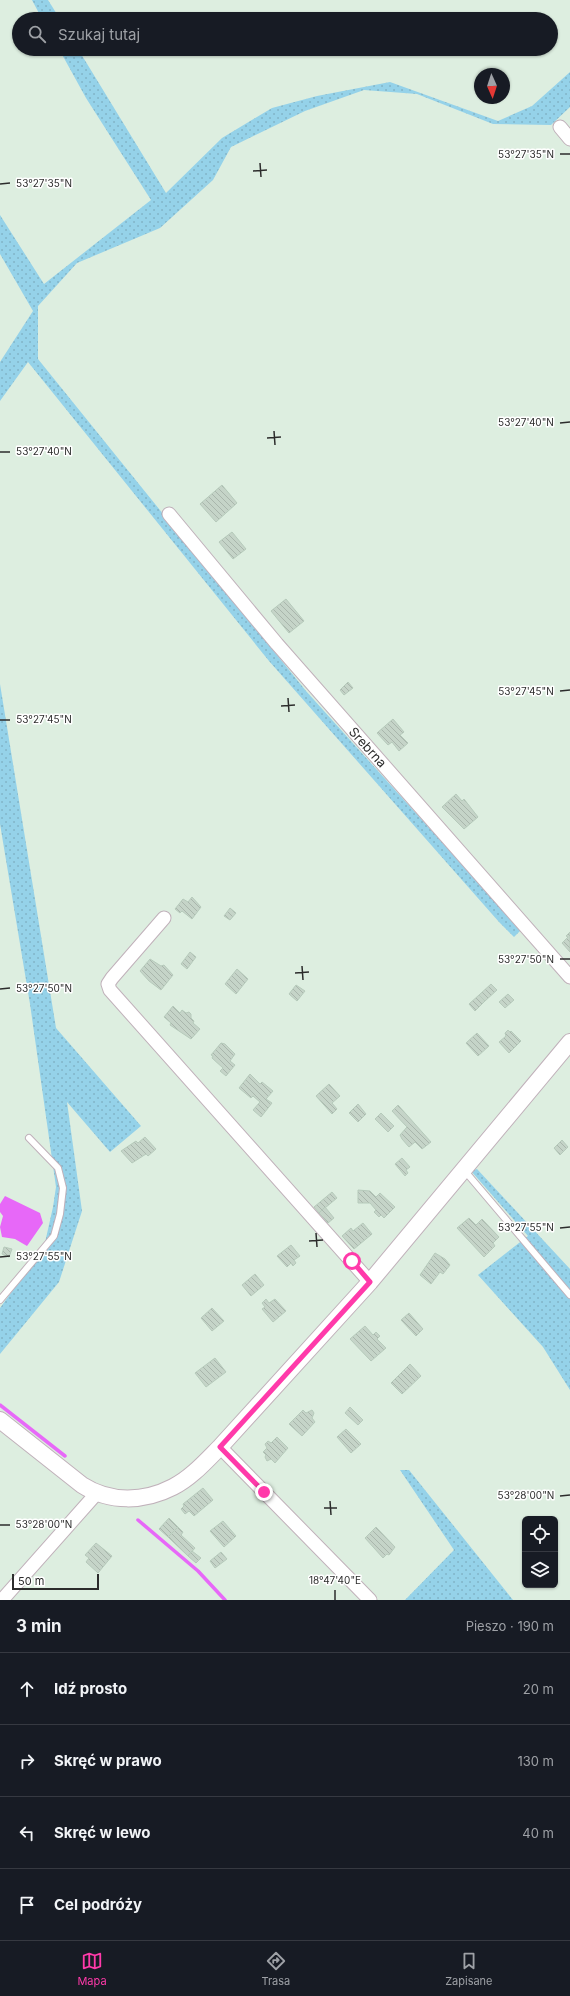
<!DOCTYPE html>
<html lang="pl">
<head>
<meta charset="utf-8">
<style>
  :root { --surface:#171b24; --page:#20242c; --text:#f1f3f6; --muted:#9ea1a6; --line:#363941; --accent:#ff3aaa }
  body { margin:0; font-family:Inter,sans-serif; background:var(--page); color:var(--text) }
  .controls { position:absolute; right:12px; bottom:12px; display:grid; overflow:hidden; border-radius:6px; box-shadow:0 1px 3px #0004 }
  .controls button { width:36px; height:36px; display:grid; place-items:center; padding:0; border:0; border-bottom:1px solid var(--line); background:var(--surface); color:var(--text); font:20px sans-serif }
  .compass { position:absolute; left:474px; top:68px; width:36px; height:36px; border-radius:50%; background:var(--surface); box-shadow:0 1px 3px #0004; rotate:177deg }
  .scale { position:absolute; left:12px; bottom:10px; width:87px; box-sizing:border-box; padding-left:4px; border:2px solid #2c2c2c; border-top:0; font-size:11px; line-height:14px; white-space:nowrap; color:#2c2c2c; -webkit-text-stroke:3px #fff; paint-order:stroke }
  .stop { position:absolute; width:12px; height:12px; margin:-9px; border:3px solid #ff3aaa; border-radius:50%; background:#fff }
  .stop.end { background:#ff3aaa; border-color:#fff; box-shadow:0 1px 4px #0008 }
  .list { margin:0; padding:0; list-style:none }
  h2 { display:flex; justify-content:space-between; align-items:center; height:52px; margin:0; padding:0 16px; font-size:17px }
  h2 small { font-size:13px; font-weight:400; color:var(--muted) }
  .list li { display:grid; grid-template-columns:26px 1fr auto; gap:12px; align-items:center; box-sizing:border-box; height:72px; padding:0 16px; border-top:1px solid var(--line) }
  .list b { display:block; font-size:15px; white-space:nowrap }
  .list em { font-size:13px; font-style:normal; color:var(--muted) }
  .icon { flex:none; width:22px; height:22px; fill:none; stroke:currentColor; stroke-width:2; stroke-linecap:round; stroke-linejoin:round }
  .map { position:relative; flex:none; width:570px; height:1600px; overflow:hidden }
  .search { position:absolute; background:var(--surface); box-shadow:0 1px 3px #0004; left:12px; right:12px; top:12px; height:44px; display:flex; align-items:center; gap:10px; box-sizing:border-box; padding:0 14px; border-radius:22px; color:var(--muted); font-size:15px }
  .sheet { height:340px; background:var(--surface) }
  nav { display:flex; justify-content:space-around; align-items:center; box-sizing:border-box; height:56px; border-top:1px solid var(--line); background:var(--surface); font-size:11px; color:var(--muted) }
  nav a { display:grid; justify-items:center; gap:2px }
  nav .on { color:var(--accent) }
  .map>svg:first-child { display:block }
</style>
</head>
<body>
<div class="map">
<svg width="570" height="1600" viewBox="0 0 570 1600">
  <defs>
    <pattern id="green-dots" width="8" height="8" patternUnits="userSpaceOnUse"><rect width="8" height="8" fill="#95d2e9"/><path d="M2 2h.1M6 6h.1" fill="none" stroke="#81b4c8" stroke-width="1.8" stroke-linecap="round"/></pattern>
    <pattern id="building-back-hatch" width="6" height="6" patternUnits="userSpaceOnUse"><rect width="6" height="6" fill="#c5d4c8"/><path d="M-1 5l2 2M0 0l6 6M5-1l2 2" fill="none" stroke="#a9b6ac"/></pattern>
  </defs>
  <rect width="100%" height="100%" fill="#ddeee0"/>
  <g fill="url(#green-dots)">
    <path d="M32 0H48L60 19H42Z"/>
    <path d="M59 49H78L166 193 222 138 272 108 317 96 390 82 498 121 532 106 570 72V107L551 125 493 124 417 94 364 90 305 111 231 147 213 180 160 228 77 263 38 306V359L306 691 521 930 514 937 499 922 269 661 28 362 0 401V362L33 311 0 254V215L44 284 151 200 86 98Z"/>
    <path d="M0 684 56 1028 141 1126 110 1152 67 1102 82 1211 59 1282 0 1354V1308L44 1247 53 1207 56 1187 30 1004 0 824Z"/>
    <path d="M477 1169 570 1269V1390L543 1347 478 1275 528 1236 471 1171Z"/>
    <path d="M400 1470H409L513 1600H405L454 1550Z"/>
  </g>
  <path fill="#e768f8" d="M5 1196 40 1213 43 1223 27 1246 15 1239 2 1237 0 1227 3 1216 0 1212V1204Z"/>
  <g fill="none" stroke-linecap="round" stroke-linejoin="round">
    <g stroke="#e768f8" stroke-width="3.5">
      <path d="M0 1405 65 1456"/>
      <path d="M138 1520 198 1571 225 1600"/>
    </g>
  </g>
  <g fill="url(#building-back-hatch)" stroke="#b6cabb">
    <path d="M222 485 237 503 216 522 200 504Z"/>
    <path d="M232 532 246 549 233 559 219 542Z"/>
    <path d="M286 599 304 621 289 633 271 611Z"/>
    <path d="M348 682 353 688 344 695 340 690Z"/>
    <path d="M393 719 404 732 400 735 408 743 399 751 392 742 388 745 377 733Z"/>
    <path d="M456 794 462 801 464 799 478 817 464 829 442 807Z"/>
    <path d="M192 897 201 907 192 919 182 911 180 913 175 909 183 899 188 902Z"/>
    <path d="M230 908 236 913 230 920 224 916Z"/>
    <path d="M570 932V952L562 943 568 937 566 936Z"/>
    <path d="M190 952 196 957 187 969 181 964Z"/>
    <path d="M150 959 161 966 164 965 173 975 161 990 149 981 140 971Z"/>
    <path d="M237 969 248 979 236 994 225 984Z"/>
    <path d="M491 984 497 990 485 1001 479 995Z"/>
    <path d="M296 985 305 991 297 1001 289 994Z"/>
    <path d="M508 994 514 1000 505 1008 499 1002Z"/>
    <path d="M479 995 485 1001 475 1011 469 1004Z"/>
    <path d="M173 1006 180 1013 182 1010 186 1013 189 1012 191 1014V1018L194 1021 193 1023 200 1029 191 1039 170 1025 171 1023 164 1017Z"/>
    <path d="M508 1030 510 1032 511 1031 521 1041 509 1053 499 1042 506 1036 505 1033Z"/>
    <path d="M477 1033 489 1046 478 1056 466 1043Z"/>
    <path d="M221 1043 225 1044 235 1054 230 1061 235 1065 226 1076 220 1071 223 1068 212 1058 213 1056 211 1055Z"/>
    <path d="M250 1074 260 1084 262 1082 273 1091 266 1099 272 1103 261 1117 253 1110 260 1102 253 1096 251 1098 239 1088Z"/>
    <path d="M329 1084 340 1096 332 1103 337 1109 332 1114 316 1096Z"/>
    <path d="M358 1104 366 1114 358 1122 349 1113Z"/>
    <path d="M398 1105 431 1142 422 1149 415 1142 409 1147 402 1139 400 1135 407 1127 392 1111Z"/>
    <path d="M381 1113 394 1126 388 1132 375 1119Z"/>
    <path d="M145 1137 156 1149 148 1156 146 1154 132 1163 121 1151 136 1141 138 1143Z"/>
    <path d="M562 1140 568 1147 560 1155 554 1148Z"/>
    <path d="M402 1158 410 1167 406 1170 408 1173 405 1176 395 1164Z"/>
    <path d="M358 1190 370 1191 376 1197 380 1193 395 1207 384 1218 381 1215 379 1217 374 1212 376 1210 370 1203H358Z"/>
    <path d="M332 1192 337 1198 319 1213 314 1207Z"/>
    <path d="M325 1207 334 1218 328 1223 319 1213Z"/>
    <path d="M469 1218 476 1225 482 1219 499 1237 493 1243 495 1246 484 1257 457 1228Z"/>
    <path d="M363 1223 372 1234 354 1249 342 1236 351 1228 353 1231Z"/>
    <path d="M291 1245 300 1256 294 1260 296 1263 293 1266 291 1263 287 1267 277 1256Z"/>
    <path d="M4 1247 12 1249 9 1257 2 1254Z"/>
    <path d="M435 1253 445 1259 450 1265 443 1274 440 1272 431 1284 420 1275Z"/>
    <path d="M255 1274 264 1285 251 1296 242 1285Z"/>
    <path d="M266 1299 269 1303 275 1299 286 1311 273 1322 262 1309 265 1307 262 1303Z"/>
    <path d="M212 1308 224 1321 212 1331 201 1318Z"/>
    <path d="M409 1313 423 1329 416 1336 401 1320Z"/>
    <path d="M365 1326 373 1335 376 1332 380 1336 377 1339 386 1348 371 1361 350 1339Z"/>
    <path d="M215 1358 226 1372 206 1387 195 1373Z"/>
    <path d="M410 1364 421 1376 402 1394 391 1383Z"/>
    <path d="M350 1407 363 1420 358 1425 345 1413Z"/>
    <path d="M303 1410 306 1413 312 1410 314 1413 312 1418 315 1422 302 1436 289 1424Z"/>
    <path d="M346 1429 361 1444 351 1453 337 1437Z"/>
    <path d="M277 1437 288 1448 275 1463 271 1459 267 1461 265 1457 266 1455 263 1452 267 1448 265 1444 268 1441 271 1443Z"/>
    <path d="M203 1488 213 1500 194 1516 189 1511 185 1514 181 1509 184 1506 183 1504Z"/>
    <path d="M169 1518 178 1527 168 1537 159 1529Z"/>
    <path d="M223 1521 236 1536 224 1547 210 1531Z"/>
    <path d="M178 1527 183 1532 181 1535 195 1548 188 1556 168 1537Z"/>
    <path d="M376 1527 395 1547 389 1555 387 1554 383 1558 365 1538Z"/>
    <path d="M96 1543 112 1556 98 1573 86 1562 89 1558 85 1555Z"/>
    <path d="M192 1551 201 1558 196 1563 188 1556Z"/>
    <path d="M221 1552 227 1559 215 1568 210 1561Z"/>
  </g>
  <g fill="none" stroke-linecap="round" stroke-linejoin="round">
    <defs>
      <g id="service">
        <path d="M464 1170 570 1295"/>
        <path d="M0 1300 54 1236 60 1214 63 1188 58 1168 29 1138"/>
      </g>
      <g id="minor">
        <path d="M560 127 570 139"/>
        <path d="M169 514 277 644 570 977"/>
        <path d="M164 918 112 978 108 984 110 990 370 1282"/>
        <path d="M220 1447 370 1600"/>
        <path d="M2 1600 96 1494"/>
      </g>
      <path id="tertiary" d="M0 1420 82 1485C110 1503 144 1502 173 1487 191 1478 206 1461 220 1447L370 1282 570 1042"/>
    </defs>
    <use href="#service" stroke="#c0b1ba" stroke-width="8"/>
    <use href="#minor" stroke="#c0b1ba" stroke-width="15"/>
    <use href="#tertiary" stroke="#c0b1ba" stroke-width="18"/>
    <use href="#service" stroke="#fff" stroke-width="6"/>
    <use href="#minor" stroke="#fff" stroke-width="13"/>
    <use href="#tertiary" stroke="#fff" stroke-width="16"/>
  </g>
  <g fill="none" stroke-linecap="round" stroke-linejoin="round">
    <path stroke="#ff3aaa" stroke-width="5" d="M264 1492 220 1447 370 1282 352 1261"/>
  </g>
  <path fill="none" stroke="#2c2c2c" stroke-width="1.5" d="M560 154H570M260 163 261 177M253 171 267 170M0 184 10 183M560 423 570 422M274 431 275 445M267 438 281 437M0 452H10M560 691 570 690M288 698 289 712M281 706 295 705M0 720H10M560 959H570M302 966 303 980M295 973 309 972M0 989 10 988M560 1228 570 1227M316 1233 317 1247M309 1241 323 1240M0 1257 10 1256M560 1496 570 1495M330 1501 331 1515M324 1508H337M0 1525H10M335 1590V1600"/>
  <g text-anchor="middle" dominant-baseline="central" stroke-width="3" stroke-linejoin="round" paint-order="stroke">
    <g font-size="13" fill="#2c2c2c" stroke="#fff">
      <text transform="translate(368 747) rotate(48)">Srebrna</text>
    </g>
  </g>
  <g font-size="10" text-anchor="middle" fill="#2c2c2c" stroke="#fff" stroke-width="3" stroke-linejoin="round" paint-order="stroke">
    <text x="526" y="158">53°27'35"N</text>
    <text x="44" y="187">53°27'35"N</text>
    <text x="526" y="426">53°27'40"N</text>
    <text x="44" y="455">53°27'40"N</text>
    <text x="526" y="695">53°27'45"N</text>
    <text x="44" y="723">53°27'45"N</text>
    <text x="526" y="963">53°27'50"N</text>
    <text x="44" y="992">53°27'50"N</text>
    <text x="526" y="1231">53°27'55"N</text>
    <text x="44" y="1260">53°27'55"N</text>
    <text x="526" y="1499">53°28'00"N</text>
    <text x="44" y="1528">53°28'00"N</text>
    <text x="335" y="1584">18°47'40"E</text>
  </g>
</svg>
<div class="controls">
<button><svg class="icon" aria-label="locate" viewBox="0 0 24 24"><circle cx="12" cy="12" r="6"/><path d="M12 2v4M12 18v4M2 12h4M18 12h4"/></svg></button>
<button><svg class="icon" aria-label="layers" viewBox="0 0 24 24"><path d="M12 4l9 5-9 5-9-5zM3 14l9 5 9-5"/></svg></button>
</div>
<svg class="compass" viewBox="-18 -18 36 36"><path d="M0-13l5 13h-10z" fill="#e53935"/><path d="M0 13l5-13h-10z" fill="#9ea1a6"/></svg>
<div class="scale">50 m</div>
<div class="stop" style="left:352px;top:1261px"></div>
<div class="stop end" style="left:264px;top:1492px"></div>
<div class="search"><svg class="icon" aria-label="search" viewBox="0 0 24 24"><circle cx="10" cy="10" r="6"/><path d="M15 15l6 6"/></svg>Szukaj tutaj</div>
</div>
<section class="sheet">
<h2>3 min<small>Pieszo · 190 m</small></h2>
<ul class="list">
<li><svg class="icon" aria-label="ahead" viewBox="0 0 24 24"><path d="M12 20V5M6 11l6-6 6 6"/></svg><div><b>Idź prosto</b></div><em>20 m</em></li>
<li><svg class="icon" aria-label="right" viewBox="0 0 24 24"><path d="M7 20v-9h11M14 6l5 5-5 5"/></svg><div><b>Skręć w prawo</b></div><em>130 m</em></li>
<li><svg class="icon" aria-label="left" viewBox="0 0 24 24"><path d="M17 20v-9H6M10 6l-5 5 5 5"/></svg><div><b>Skręć w lewo</b></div><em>40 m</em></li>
<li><svg class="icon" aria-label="arrive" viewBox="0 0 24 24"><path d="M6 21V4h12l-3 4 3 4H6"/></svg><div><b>Cel podróży</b></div></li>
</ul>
</section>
<nav>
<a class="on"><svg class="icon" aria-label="map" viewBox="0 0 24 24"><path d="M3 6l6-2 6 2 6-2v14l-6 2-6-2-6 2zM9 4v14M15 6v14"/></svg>Mapa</a>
<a><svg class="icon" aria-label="directions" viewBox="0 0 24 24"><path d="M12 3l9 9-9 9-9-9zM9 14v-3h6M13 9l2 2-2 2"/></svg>Trasa</a>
<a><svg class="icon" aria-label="saved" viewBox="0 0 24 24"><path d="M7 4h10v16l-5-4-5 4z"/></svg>Zapisane</a>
</nav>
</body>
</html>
